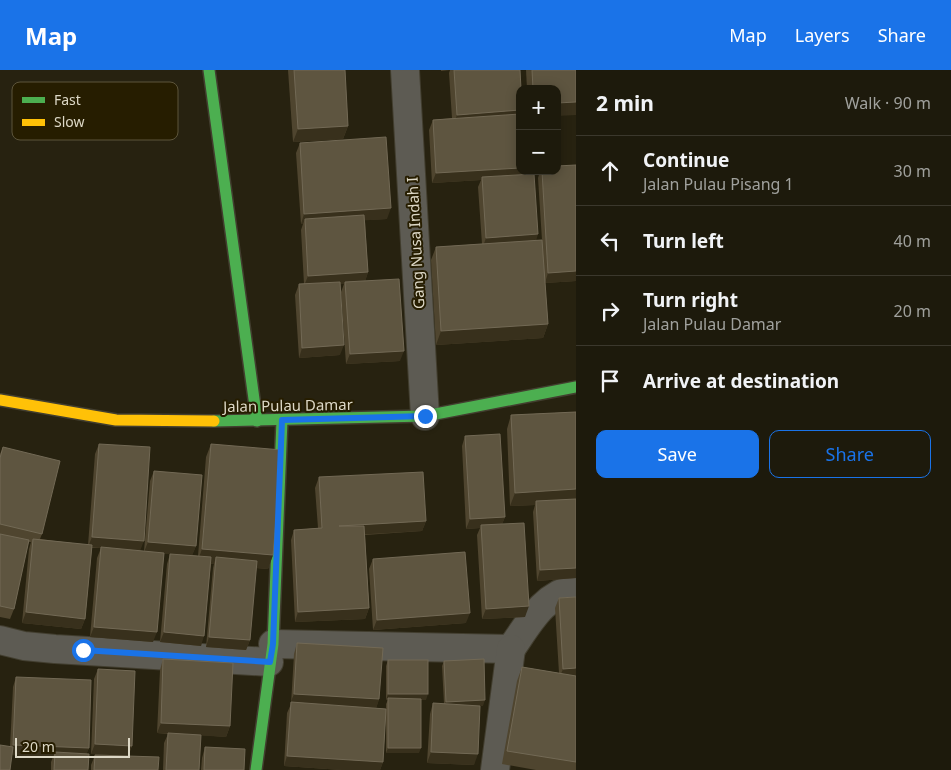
<!DOCTYPE html>
<html lang="en">
<head>
<meta charset="utf-8">
<style>
  :root { --surface:#1d1a0c; --page:#2a271a; --text:#f1f3f6; --muted:#a0a19d; --line:#3b382d; --accent:#1a73e8 }
  body { margin:0; font-family:"Noto Sans",sans-serif; background:var(--page); color:var(--text) }
  .controls { position:absolute; right:15px; top:15px; display:grid; overflow:hidden; border-radius:10px; box-shadow:0 2px 12px #0003 }
  .controls button { width:45px; height:45px; display:grid; place-items:center; padding:0; border:0; border-bottom:1px solid var(--line); background:var(--surface); color:var(--text); font:25px sans-serif }
  .scale { position:absolute; left:15px; bottom:12px; width:115px; box-sizing:border-box; padding-left:5px; border:2px solid #ddd8c6; border-top:0; font-size:14px; line-height:18px; white-space:nowrap; color:#ddd8c6; -webkit-text-stroke:4px #261d00; paint-order:stroke }
  .stop { position:absolute; width:15px; height:15px; margin:-11px; border:4px solid #1a73e8; border-radius:50%; background:#fff }
  .stop.end { background:#1a73e8; border-color:#fff; box-shadow:0 1px 5px #0008 }
  .list { margin:0; padding:0; list-style:none }
  h2 { display:flex; justify-content:space-between; align-items:center; height:65px; margin:0; padding:0 20px; font-size:21px }
  h2 small { font-size:16px; font-weight:400; color:var(--muted) }
  .list li { display:grid; grid-template-columns:32px 1fr auto; gap:15px; align-items:center; box-sizing:border-box; height:70px; padding:0 20px; border-top:1px solid var(--line) }
  .list b { display:block; font-size:19px; white-space:nowrap }
  .list p { margin:0; font-size:16px; white-space:nowrap; color:var(--muted) }
  .list em { font-size:16px; font-style:normal; color:var(--muted) }
  .actions { display:flex; gap:10px; padding:15px 20px }
  .actions a { flex:1; padding:11px 0; border:1px solid var(--accent); border-radius:10px; text-align:center; font-size:18px; color:var(--accent) }
  .actions .main { background:var(--accent); color:#fff }
  .icon { flex:none; width:28px; height:28px; fill:none; stroke:currentColor; stroke-width:2; stroke-linecap:round; stroke-linejoin:round }
  .map { position:relative; flex:none; width:576px; height:700px; overflow:hidden }
  header { display:flex; align-items:center; gap:30px; box-sizing:border-box; height:70px; padding:0 25px; background:var(--accent); color:#fff }
  header strong { font-size:24px }
  nav { display:flex; gap:28px; margin-inline-start:auto; font-size:18px }
  main { display:flex }
  aside { flex:1; background:var(--surface) }
  .map>svg:first-child { display:block }
</style>
</head>
<body>
<header>
<strong>Map</strong>
<nav><a>Map</a><a>Layers</a><a>Share</a></nav>
</header>
<main>
<div class="map">
<svg width="576" height="700" viewBox="0 0 576 700">
  <rect width="100%" height="100%" fill="#272210"/>
  <g fill="none" stroke-linecap="round" stroke-linejoin="round">
    <defs>
      <g id="street">
        <path d="M405 0 425 346"/>
        <path d="M0 570 24 576 55 579 269 592"/>
        <path d="M273 574 511 579C529 553 543 525 576 518"/>
        <path d="M495 700 511 579"/>
      </g>
      <g id="fast">
        <path d="M209 0 257 351"/>
        <path d="M214 351 425 346 576 317"/>
        <path d="M256 700 273 574 282 350"/>
      </g>
      <path id="slow" d="M0 330 116 350 214 351"/>
    </defs>
    <use href="#street" stroke="#423e2f" stroke-width="30"/>
    <use href="#fast" stroke="#423e2f" stroke-width="14"/>
    <use href="#slow" stroke="#423e2f" stroke-width="14"/>
    <use href="#street" stroke="#5d5b53" stroke-width="28"/>
    <use href="#fast" stroke="#4caf50" stroke-width="11"/>
    <use href="#slow" stroke="#ffc107" stroke-width="11"/>
  </g>
  <g fill="#4f452f">
    <path d="M288 0H345L348 56 343 69 293 72Z"/>
    <path d="M441 0H520V101H533L532 104 536 170H542L538 108 540 101H557L576 211 545 213 548 254 543 268 436 275 431 190 436 177 482 174 478 117 481 110 432 113 429 60 433 50 452 48 449 3 450 0 441 1Z"/>
    <path d="M526 0H576L557 19H527Z"/>
    <path d="M300 73 387 149 365 150 368 202 365 211 400 291 346 294 341 222 344 214H340V285L299 288 295 225 299 214H304L301 160 303 154H301L296 83Z"/>
    <path d="M576 342V508L537 511 533 442 535 435 510 436 507 359 511 345Z"/>
    <path d="M465 366 505 447 502 454 525 547 482 549 477 465 480 458 466 459 462 376Z"/>
    <path d="M99 374 140 481H144L150 411 154 401 196 476 192 485 198 486 206 387 211 374 273 485 268 499 256 498 250 570 246 580 206 577 213 498 214 494H211L201 576 160 572 167 494 170 484 164 483 153 572 90 567 97 488 101 478H92L85 549 81 559 22 553 29 479 31 472H28L14 539 10 549 0 547V384L3 377 42 464 40 469 88 475 95 384Z"/>
    <path d="M319 407 426 451 422 461 365 465 369 538 365 549 295 552 291 470 294 460 318 458 315 418Z"/>
    <path d="M373 489 466 553 373 560 369 499Z"/>
    <path d="M576 527V700H536L502 694 517 611 522 597 559 603 555 538 559 528Z"/>
    <path d="M297 573 379 629 376 638 386 639V634L388 630H386V596L388 590 426 630H421L419 683H386V641L383 692 380 700H342L284 696 287 643 291 634 294 584Z"/>
    <path d="M163 589 230 656 226 667 201 665 199 700H163L164 673 168 664 157 663 160 600Z"/>
    <path d="M444 591 483 636H480L474 695 427 693 430 644 433 633 444 634 442 596Z"/>
    <path d="M98 599 132 676 128 686 91 684 94 609Z"/>
    <path d="M16 607 89 678 86 684 88 700H51V692L53 687 12 685 10 677 13 617Z"/>
    <path d="M205 677 244 700H201L202 688Z"/>
    <path d="M95 685 158 700H91V695Z"/>
  </g>
  <g fill="#38301c">
    <path d="M576 32V45L557 46V33Z"/>
    <path d="M520 40V47L453 55 457 45Z"/>
    <path d="M348 56 343 69 293 72 298 59Z"/>
    <path d="M520 98V101H533L531 107H482L481 110 432 113 436 103Z"/>
    <path d="M391 138 387 149 305 154V149L303 154H301L304 144Z"/>
    <path d="M538 164 535 175 482 179 486 168Z"/>
    <path d="M576 201V211L545 213 548 203Z"/>
    <path d="M368 202 365 212H345L344 214 304 216 308 206Z"/>
    <path d="M548 254 543 268 436 275 441 261Z"/>
    <path d="M344 275 340 285 299 288 302 278Z"/>
    <path d="M404 281 400 291 346 294 350 284Z"/>
    <path d="M576 419V432L536 431 535 435 510 436 515 423Z"/>
    <path d="M505 447 501 457 481 455 480 458 466 459 470 449Z"/>
    <path d="M426 451 422 461 335 466 339 456Z"/>
    <path d="M92 467 144 471 140 481 88 477Z"/>
    <path d="M148 472 196 476 192 486 144 482Z"/>
    <path d="M202 479 273 485 268 499 216 494V487L214 494 197 493Z"/>
    <path d="M576 498V508L537 511 540 500Z"/>
    <path d="M529 536 525 547 482 549 486 539Z"/>
    <path d="M369 538 365 549 295 552 298 542Z"/>
    <path d="M26 542 85 549 81 559 22 553Z"/>
    <path d="M470 543 466 553 373 560 377 550Z"/>
    <path d="M94 557 157 562 153 572 90 567Z"/>
    <path d="M164 562 204 566 201 576 160 572Z"/>
    <path d="M209 567 250 570 246 580 206 577Z"/>
    <path d="M576 598V608L559 609 563 599Z"/>
    <path d="M294 624 379 629 376 639 290 634Z"/>
    <path d="M388 624H428L426 630H388V628V630H386Z"/>
    <path d="M485 630 483 636 444 637 446 632Z"/>
    <path d="M161 653 230 656 226 667 157 663Z"/>
    <path d="M95 674 132 676 128 686 91 684Z"/>
    <path d="M13 675 89 678 85 688 55 682 53 687 10 685Z"/>
    <path d="M388 678H421L419 683H386Z"/>
    <path d="M431 682 478 684 474 695 427 693Z"/>
    <path d="M287 686 383 692 380 700H342L284 696Z"/>
  </g>
  <g fill="#5e5540" stroke="#726955">
    <path d="M294 0H345L348 56 298 59Z"/>
    <path d="M454 0H520L521 19H520V40L457 45Z"/>
    <path d="M532 0H576V32L557 33V19H533Z"/>
    <path d="M520 44V98L436 103 433 50Z"/>
    <path d="M386 67 391 138 304 144 300 73Z"/>
    <path d="M576 95V201L548 203 542 101H557V96Z"/>
    <path d="M534 104 538 164 486 168 482 107Z"/>
    <path d="M364 145 368 202 308 206 305 149Z"/>
    <path d="M542 170 548 254 441 261 436 177Z"/>
    <path d="M399 209 404 281 350 284 345 212Z"/>
    <path d="M340 212 344 275 302 278 299 214Z"/>
    <path d="M576 342V419L515 423 511 345Z"/>
    <path d="M500 364 505 447 470 449 465 366Z"/>
    <path d="M99 374 150 377 144 471 92 467Z"/>
    <path d="M211 374 282 380 273 485 202 479Z"/>
    <path d="M3 377 60 391 42 464 0 454V388Z"/>
    <path d="M154 401 202 405 196 476 148 472Z"/>
    <path d="M423 402 426 451 339 456H364L369 538 298 542 294 460 322 458 319 407Z"/>
    <path d="M576 429V498L540 500 536 431Z"/>
    <path d="M524 453 529 536 486 539 481 455Z"/>
    <path d="M0 464 29 470 14 539 0 536Z"/>
    <path d="M33 469 92 475 85 549 26 542Z"/>
    <path d="M101 477 164 483 157 562 94 557Z"/>
    <path d="M465 482 470 543 377 550 373 489Z"/>
    <path d="M170 484 211 487 204 566 164 562Z"/>
    <path d="M216 487 257 491 250 570 209 567Z"/>
    <path d="M576 527V598L563 599 559 528Z"/>
    <path d="M297 573 383 578 379 629 294 624Z"/>
    <path d="M163 589 233 593 230 656 161 653Z"/>
    <path d="M484 589 485 630 446 632 444 591Z"/>
    <rect x="388" y="590" width="40" height="34"/>
    <path d="M522 597 576 606V692L507 681Z"/>
    <path d="M98 599 135 601 132 676 95 674Z"/>
    <path d="M16 607 91 610 89 678 13 675Z"/>
    <path d="M388 628 421 629V678H388Z"/>
    <path d="M291 632 386 639 383 692 287 686Z"/>
    <path d="M433 633 480 636 478 684 431 682Z"/>
    <path d="M168 663 201 665 199 700H166Z"/>
    <path d="M0 675 13 677 10 700H0Z"/>
    <path d="M205 677 245 679 244 700H204Z"/>
    <path d="M55 682 89 684 88 700H54Z"/>
    <path d="M95 685 159 687 158 700H94Z"/>
  </g>
  <g fill="none" stroke-linecap="round" stroke-linejoin="round">
    <path stroke="#1a73e8" stroke-width="6" d="M83 580 270 592 273 574 282 350 425 346"/>
  </g>
  <g text-anchor="middle" dominant-baseline="central" stroke-width="4" stroke-linejoin="round" paint-order="stroke">
    <g font-size="15" fill="#ddd8c6" stroke="#261d00">
      <text transform="translate(415 173) rotate(-93)">Gang Nusa Indah I</text>
      <text transform="translate(288 335) rotate(-1)">Jalan Pulau Damar</text>
    </g>
  </g>
  <rect x="12" y="12" width="166" height="58" rx="8" fill="#261d00" stroke="#5d553b" stroke-width="1"/>
  <rect x="22" y="27" width="23" height="6" fill="#4caf50"/>
  <rect x="22" y="49" width="23" height="7" fill="#ffc107"/>
  <g font-size="14" fill="#ddd8c6">
    <text x="54" y="35">Fast</text>
    <text x="54" y="57">Slow</text>
  </g>
</svg>
<div class="controls">
<button>+</button>
<button>−</button>
</div>
<div class="scale">20 m</div>
<div class="stop" style="left:83px;top:580px"></div>
<div class="stop end" style="left:425px;top:346px"></div>
</div>
<aside>
<h2>2 min<small>Walk · 90 m</small></h2>
<ul class="list">
<li><svg class="icon" aria-label="ahead" viewBox="0 0 24 24"><path d="M12 20V5M6 11l6-6 6 6"/></svg><div><b>Continue</b><p>Jalan Pulau Pisang 1</p></div><em>30 m</em></li>
<li><svg class="icon" aria-label="left" viewBox="0 0 24 24"><path d="M17 20v-9H6M10 6l-5 5 5 5"/></svg><div><b>Turn left</b></div><em>40 m</em></li>
<li><svg class="icon" aria-label="right" viewBox="0 0 24 24"><path d="M7 20v-9h11M14 6l5 5-5 5"/></svg><div><b>Turn right</b><p>Jalan Pulau Damar</p></div><em>20 m</em></li>
<li><svg class="icon" aria-label="arrive" viewBox="0 0 24 24"><path d="M6 21V4h12l-3 4 3 4H6"/></svg><div><b>Arrive at destination</b></div></li>
</ul>
<div class="actions"><a class="main">Save</a><a>Share</a></div>
</aside>
</main>
</body>
</html>
